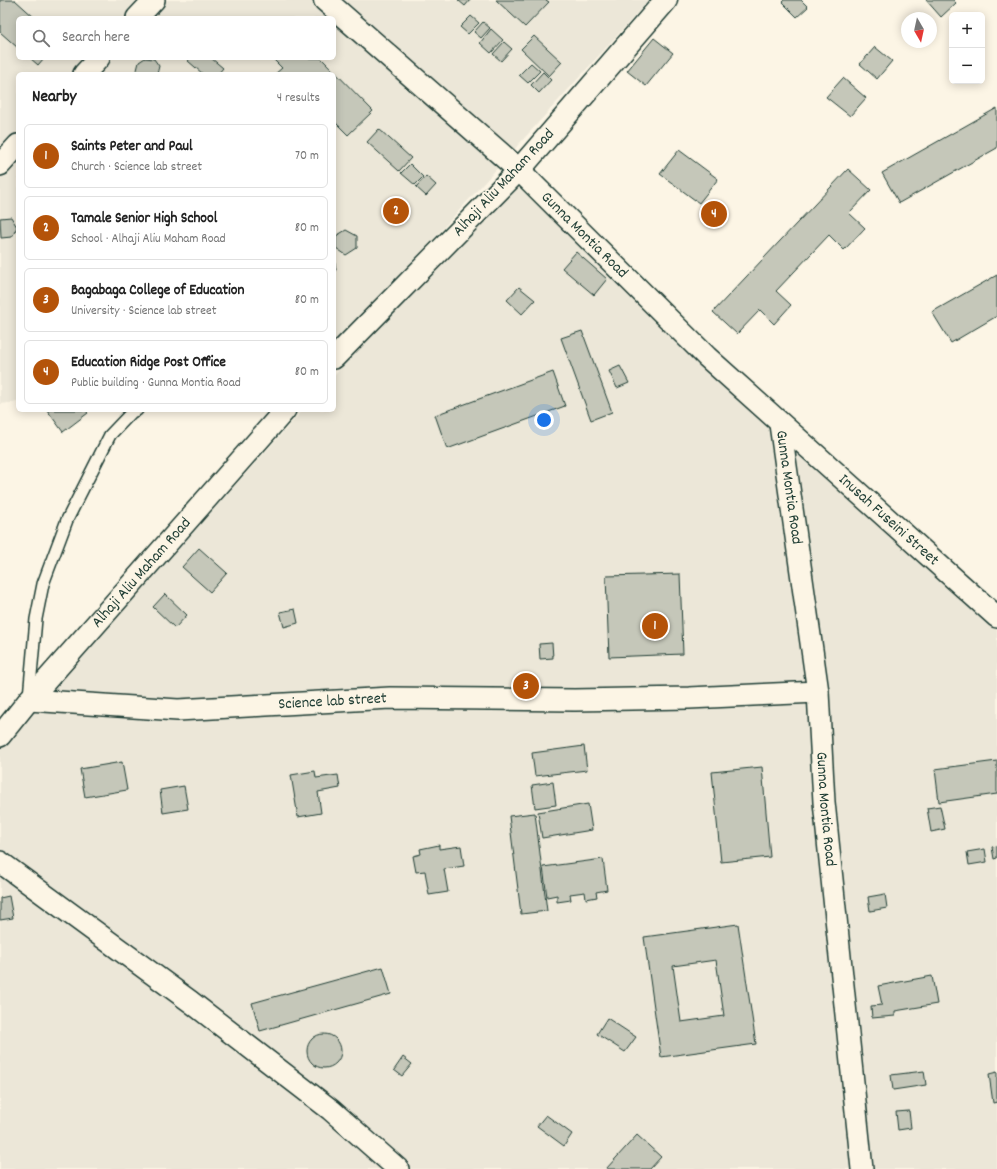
<!DOCTYPE html>
<html lang="en">
<head>
<meta charset="utf-8">
<style>
  :root { --surface:#fff; --page:#f2f2f2; --text:#222; --muted:#767676; --line:#e0e0e0; --accent:#b45309 }
  body { margin:0; font-family:Dekko,sans-serif; background:var(--page); color:var(--text) }
  .controls { position:absolute; right:12px; top:12px; display:grid; overflow:hidden; border-radius:6px; box-shadow:0 2px 10px #0003 }
  .controls button { width:36px; height:36px; display:grid; place-items:center; padding:0; border:0; border-bottom:1px solid var(--line); background:var(--surface); color:var(--text); font:20px sans-serif }
  .compass { position:absolute; left:901px; top:12px; width:36px; height:36px; border-radius:50%; background:var(--surface); box-shadow:0 2px 10px #0003; rotate:171deg }
  .you { position:absolute; left:544px; top:420px; width:14px; height:14px; margin:-10px; border:3px solid #fff; border-radius:50%; background:#1a73e8; box-shadow:0 0 0 6px #1a73e833 }
  .badge { display:grid; place-items:center; width:26px; height:26px; border-radius:50%; background:var(--accent); color:#fff; font-size:13px; font-weight:700 }
  .pin { position:absolute; translate:-50% -50%; border:2px solid #fff; box-shadow:0 1px 4px #0006 }
  .list { margin:0; padding:0; list-style:none }
  h2 { display:flex; justify-content:space-between; align-items:center; height:52px; margin:0; padding:0 16px; font-size:17px }
  h2 small { font-size:13px; font-weight:400; color:var(--muted) }
  .list li { display:grid; grid-template-columns:26px 1fr auto; gap:12px; align-items:center; box-sizing:border-box; height:64px; margin:0 8px 8px; padding:0 8px; border:1px solid var(--line); border-radius:6px }
  .list b { display:block; font-size:15px; white-space:nowrap }
  .list p { margin:0; font-size:13px; white-space:nowrap; color:var(--muted) }
  .list em { font-size:13px; font-style:normal; color:var(--muted) }
  .icon { flex:none; width:22px; height:22px; fill:none; stroke:currentColor; stroke-width:2; stroke-linecap:round; stroke-linejoin:round }
  .map { position:relative; flex:none; width:997px; height:1169px; overflow:hidden }
  .search { position:absolute; background:var(--surface); box-shadow:0 2px 10px #0003; left:16px; top:16px; width:320px; height:44px; display:flex; align-items:center; gap:10px; box-sizing:border-box; padding:0 14px; border-radius:6px; color:var(--muted); font-size:15px }
  .panel { position:absolute; background:var(--surface); box-shadow:0 2px 10px #0003; left:16px; top:72px; width:320px; height:340px; border-radius:6px }
  .map>svg:first-child { display:block }
</style>
</head>
<body>
<div class="map">
<svg width="997" height="1169" viewBox="0 0 997 1169">
  <rect width="100%" height="100%" fill="#fcf5e5"/>
  <filter id="ink" filterUnits="userSpaceOnUse"><feTurbulence type="fractalNoise" baseFrequency=".025" numOctaves="2"/><feDisplacementMap in="SourceGraphic" scale="8" xChannelSelector="R" yChannelSelector="G"/><feConvolveMatrix kernelMatrix="1 2 1 2 8 2 1 2 1" color-interpolation-filters="sRGB"/></filter>
  <g filter="url(#ink)">
    <g fill="#ece7d8" fill-rule="evenodd">
      <path d="M0 0H649L334 349V74H18V402L0 404ZM18 18H334V58H18Z"/>
      <path d="M510 180 997 625V1169H0V747L303 410H334V376Z"/>
    </g>
    <g fill="#c5c7b9" stroke="#1f3d34" fill-rule="evenodd">
      <path d="M0 0H15L35 18H18V48L0 32Z"/>
      <path d="M458 0H470L465 6Z"/>
      <path d="M496 0H546L549 2 525 27Z"/>
      <path d="M784 0H801L808 7 797 17 782 2Z"/>
      <path d="M926 0H953L956 3 941 17Z"/>
      <path d="M471 16 479 23 468 34 460 27Z"/>
      <path d="M483 22 490 28 481 38 474 32Z"/>
      <path d="M491 29 503 40 491 53 480 43Z"/>
      <path d="M534 36 562 62 549 76 521 49Z"/>
      <path d="M654 38 673 53 646 86 627 71Z"/>
      <path d="M504 42 512 49 501 61 493 54Z"/>
      <path d="M875 47 892 61 877 79 860 64Z"/>
      <path d="M30 58H44L38 65Z"/>
      <path d="M145 58 154 59 159 66 157 74H140L137 70 139 62Z"/>
      <path d="M190 58H211L223 68 218 74H203L188 61Z"/>
      <path d="M272 58H321L373 111 348 135 334 121V74H275L282 68Z"/>
      <path d="M531 63 540 71 528 83 519 75Z"/>
      <path d="M543 72 551 80 539 93 531 85Z"/>
      <path d="M843 78 866 98 850 116 826 97Z"/>
      <path d="M997 108V148L899 203 882 173Z"/>
      <path d="M379 129 411 158 399 171 367 142Z"/>
      <path d="M679 150 718 179 699 203 660 174Z"/>
      <path d="M410 164 423 177 415 185 401 173Z"/>
      <path d="M848 169 871 190 849 213 865 228 844 250 829 235 776 291 791 305 774 324 760 310 737 334 713 312Z"/>
      <path d="M426 176 436 185 426 196 416 187Z"/>
      <path d="M11 217 17 227 12 237 1 238 0 218Z"/>
      <path d="M346 230 357 236V248L346 255 336 248V236Z"/>
      <path d="M576 252 607 279 594 295 562 268Z"/>
      <path d="M334 258 336 270 334 272Z"/>
      <path d="M997 275V316L951 343 932 312Z"/>
      <path d="M519 287 535 300 522 314 507 300Z"/>
      <path d="M582 331 612 412 591 420 561 338Z"/>
      <path d="M620 366 629 383 617 388 609 371Z"/>
      <path d="M553 372 565 406 447 449 435 415Z"/>
      <path d="M47 410H85L88 413 63 432Z"/>
      <path d="M199 548 227 573 210 592 182 567Z"/>
      <path d="M680 574 683 654 609 657 606 576Z"/>
      <path d="M165 594 187 615 175 628 153 607Z"/>
      <path d="M295 609 298 623 284 627 280 612Z"/>
      <path d="M552 643 553 658 540 659 539 644Z"/>
      <path d="M584 746 587 770 535 776 532 753Z"/>
      <path d="M997 761V794L939 802 935 769Z"/>
      <path d="M122 762 127 790 85 797 80 769Z"/>
      <path d="M762 767 770 857 721 862 712 772Z"/>
      <path d="M315 771 316 778 338 775 340 788 318 792 321 813 298 817 291 775Z"/>
      <path d="M553 782 556 805 535 808 532 785Z"/>
      <path d="M184 786 188 809 163 813 160 790Z"/>
      <path d="M588 804 592 830 542 838 538 812Z"/>
      <path d="M940 806 945 829 931 832 927 808Z"/>
      <path d="M535 813 547 911 521 914 509 816Z"/>
      <path d="M439 845V849L461 846 464 866 444 869 448 892 429 895 425 871 416 872 413 856 421 854 420 849Z"/>
      <path d="M997 846V858L994 859 992 847Z"/>
      <path d="M985 849 987 862 969 865 967 852Z"/>
      <path d="M603 859 607 890 596 892 597 897 586 899 585 892 570 894 571 900 557 902V895L547 897 543 867Z"/>
      <path d="M885 894 887 908 870 911 868 897Z"/>
      <path d="M9 896 13 918 0 920V898Z"/>
      <path d="M738 924 756 1044 661 1057 644 937ZM716 960 724 1016 681 1022 673 966Z"/>
      <path d="M383 967 391 994 260 1031 252 1003Z"/>
      <path d="M932 976 937 1004 895 1011V1016L872 1018 871 1006 882 1005 878 986Z"/>
      <path d="M607 1018 636 1037 625 1052 597 1034Z"/>
      <circle cx="324" cy="1051" r="17"/>
      <path d="M403 1057 412 1064 402 1076 394 1070Z"/>
      <path d="M924 1071 926 1085 893 1090 891 1075Z"/>
      <path d="M997 1072V1102L993 1103 989 1074Z"/>
      <path d="M909 1111 911 1128 898 1130 896 1112Z"/>
      <path d="M546 1115 572 1134 564 1146 537 1126Z"/>
      <path d="M637 1135 661 1157 650 1169H606Z"/>
    </g>
    <g fill="none" stroke-linecap="round" stroke-linejoin="round">
      <defs>
        <path id="lane" d="M29 697 36 619 43 584 67 520 110 435 132 412 137 410"/>
        <g id="street">
          <path d="M137 18 154 0"/>
          <path d="M84 74 99 58"/>
          <path d="M0 165 18 145"/>
          <path id="s1" d="M334 358 519 170 707 357 997 617"/>
          <path id="s2" d="M780 424 818 692 824 802 862 1169"/>
          <path id="s3" d="M29 700 178 710 390 698 575 700 689 698 818 692"/>
          <path id="s4" d="M0 736 29 700 285 410"/>
          <path d="M0 862 191 1002 331 1110 398 1169"/>
        </g>
        <path id="secondary" d="M325 0 519 170 666 0"/>
      </defs>
      <use href="#lane" stroke="#1f3d34" stroke-width="14"/>
      <use href="#street" stroke="#1f3d34" stroke-width="24"/>
      <use href="#secondary" stroke="#1f3d34" stroke-width="25"/>
      <use href="#lane" stroke="#fcf5e5" stroke-width="11"/>
      <use href="#street" stroke="#fcf5e5" stroke-width="21"/>
      <use href="#secondary" stroke="#fcf5e5" stroke-width="22"/>
    </g>
  </g>
  <g text-anchor="middle" dominant-baseline="central" stroke-width="3.5" stroke-linejoin="round" paint-order="stroke">
    <g font-size="16" fill="#1f3d34" stroke="#fcf5e5">
      <text transform="translate(504 183) rotate(-47)">Alhaji Aliu Maham Road</text>
      <text stroke="none"><textPath href="#s1" startOffset="356">Gunna Montia Road</textPath></text>
      <text stroke="none"><textPath href="#s2" startOffset="64">Gunna Montia Road</textPath></text>
      <text stroke="none"><textPath href="#s1" startOffset="773">Inusah Fuseini Street</textPath></text>
      <text stroke="none"><textPath href="#s4" startOffset="216">Alhaji Aliu Maham Road</textPath></text>
      <text stroke="none"><textPath href="#s3" startOffset="304">Science lab street</textPath></text>
      <text stroke="none"><textPath href="#s2" startOffset="388">Gunna Montia Road</textPath></text>
    </g>
  </g>
</svg>
<div class="controls">
<button>+</button>
<button>−</button>
</div>
<svg class="compass" viewBox="-18 -18 36 36"><path d="M0-13l5 13h-10z" fill="#e53935"/><path d="M0 13l5-13h-10z" fill="#767676"/></svg>
<div class="you"></div>
<div class="pin badge" style="left:655px;top:626px">1</div>
<div class="pin badge" style="left:396px;top:211px">2</div>
<div class="pin badge" style="left:526px;top:686px">3</div>
<div class="pin badge" style="left:714px;top:214px">4</div>
<div class="search"><svg class="icon" aria-label="search" viewBox="0 0 24 24"><circle cx="10" cy="10" r="6"/><path d="M15 15l6 6"/></svg>Search here</div>
<section class="panel">
<h2>Nearby<small>4 results</small></h2>
<ul class="list">
<li><span class="badge">1</span><div><b>Saints Peter and Paul</b><p>Church · Science lab street</p></div><em>70 m</em></li>
<li><span class="badge">2</span><div><b>Tamale Senior High School</b><p>School · Alhaji Aliu Maham Road</p></div><em>80 m</em></li>
<li><span class="badge">3</span><div><b>Bagabaga College of Education</b><p>University · Science lab street</p></div><em>80 m</em></li>
<li><span class="badge">4</span><div><b>Education Ridge Post Office</b><p>Public building · Gunna Montia Road</p></div><em>80 m</em></li>
</ul>
</section>
</div>
</body>
</html>
